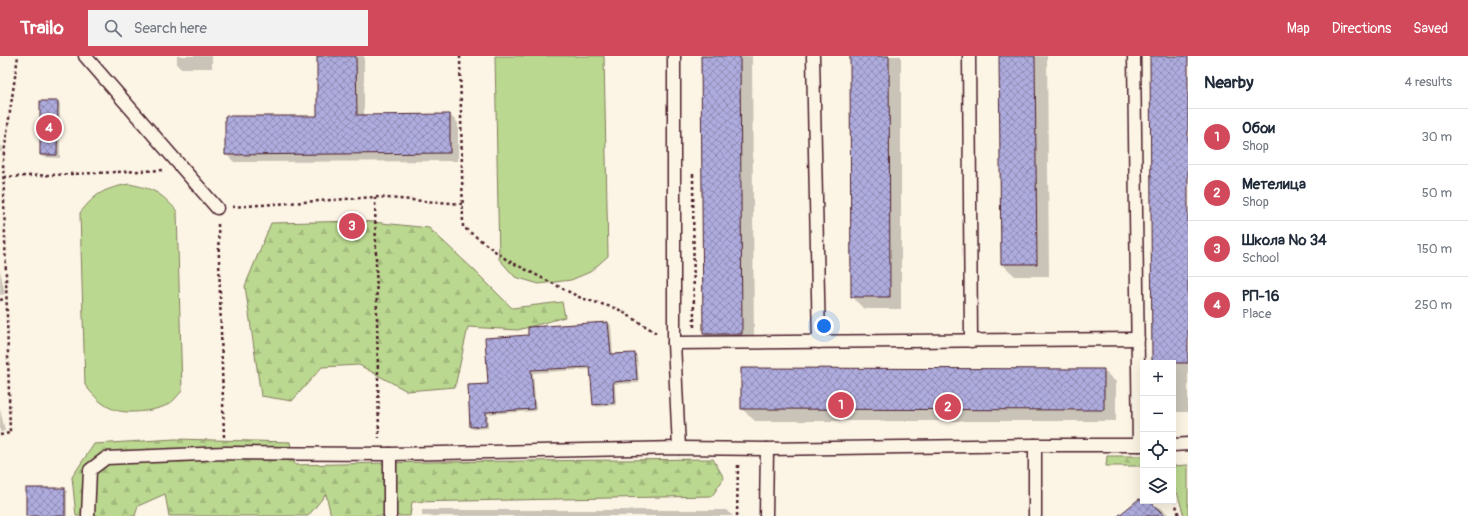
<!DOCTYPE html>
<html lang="en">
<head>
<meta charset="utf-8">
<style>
  :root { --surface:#fff; --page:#f2f2f3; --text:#1f2937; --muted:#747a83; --line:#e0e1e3; --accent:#d1495b }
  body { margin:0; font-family:Pangolin,sans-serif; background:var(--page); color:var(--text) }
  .controls { position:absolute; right:12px; bottom:12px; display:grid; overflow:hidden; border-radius:0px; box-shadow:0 4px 16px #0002 }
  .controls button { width:36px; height:36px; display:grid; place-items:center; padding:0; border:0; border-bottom:1px solid var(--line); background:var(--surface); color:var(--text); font:20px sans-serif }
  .you { position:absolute; left:824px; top:270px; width:14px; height:14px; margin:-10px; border:3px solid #fff; border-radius:50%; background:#1a73e8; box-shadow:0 0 0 6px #1a73e833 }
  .badge { display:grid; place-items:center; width:26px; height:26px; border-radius:50%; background:var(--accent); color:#fff; font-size:13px; font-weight:700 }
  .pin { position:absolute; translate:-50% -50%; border:2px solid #fff; box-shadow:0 1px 4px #0006 }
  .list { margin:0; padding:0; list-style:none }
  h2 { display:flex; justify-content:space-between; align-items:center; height:52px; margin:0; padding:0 16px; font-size:17px }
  h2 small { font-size:13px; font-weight:400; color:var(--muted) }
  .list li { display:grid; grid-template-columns:26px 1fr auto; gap:12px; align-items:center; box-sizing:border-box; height:56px; padding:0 16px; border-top:1px solid var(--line) }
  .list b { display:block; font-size:15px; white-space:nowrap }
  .list p { margin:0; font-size:13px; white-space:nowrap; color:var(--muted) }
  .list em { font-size:13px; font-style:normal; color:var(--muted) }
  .icon { flex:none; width:22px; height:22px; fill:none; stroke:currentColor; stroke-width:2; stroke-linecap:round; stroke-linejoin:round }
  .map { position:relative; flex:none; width:1188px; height:460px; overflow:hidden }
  header { display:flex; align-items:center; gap:24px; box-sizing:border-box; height:56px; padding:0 20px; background:var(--accent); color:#fff }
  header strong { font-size:19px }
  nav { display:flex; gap:22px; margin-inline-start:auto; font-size:14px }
  .search { width:280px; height:36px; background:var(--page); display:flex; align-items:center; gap:10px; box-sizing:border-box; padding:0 14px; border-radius:0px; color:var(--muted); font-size:15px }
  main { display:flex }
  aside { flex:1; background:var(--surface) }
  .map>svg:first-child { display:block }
</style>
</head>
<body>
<header>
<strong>Trailo</strong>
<div class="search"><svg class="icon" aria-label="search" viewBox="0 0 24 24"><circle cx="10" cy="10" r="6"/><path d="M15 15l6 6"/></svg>Search here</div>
<nav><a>Map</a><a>Directions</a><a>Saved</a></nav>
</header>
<main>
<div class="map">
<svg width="1188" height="460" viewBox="0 0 1188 460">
  <defs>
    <pattern id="forest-firs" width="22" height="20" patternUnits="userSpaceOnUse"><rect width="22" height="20" fill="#bbd890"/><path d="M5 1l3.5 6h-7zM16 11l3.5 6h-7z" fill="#a2b97c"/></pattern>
    <pattern id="building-cross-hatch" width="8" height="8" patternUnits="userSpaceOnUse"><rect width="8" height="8" fill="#aeacde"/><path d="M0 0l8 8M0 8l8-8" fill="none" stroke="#908bb4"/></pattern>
  </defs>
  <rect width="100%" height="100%" fill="#fcf5e5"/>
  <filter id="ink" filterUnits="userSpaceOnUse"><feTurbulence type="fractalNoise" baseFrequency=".025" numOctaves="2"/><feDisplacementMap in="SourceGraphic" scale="8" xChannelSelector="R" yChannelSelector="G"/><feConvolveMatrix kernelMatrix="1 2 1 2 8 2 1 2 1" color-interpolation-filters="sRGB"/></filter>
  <g filter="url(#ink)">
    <g fill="#bbd890" stroke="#827c5e">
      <path d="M495 0H604L608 200 590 216 571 224 539 228 515 221 499 203Z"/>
      <path d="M129 128C154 133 160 136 177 155L182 335C178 339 174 345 169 348 162 352 152 354 145 355 115 359 103 352 85 329L80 157C96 137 103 133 129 128Z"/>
      <path d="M1188 409V460H1184L1177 436 1173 432V410Z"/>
    </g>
    <g fill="url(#forest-firs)" stroke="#827c5e">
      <path d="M363 165 429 172 474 214 512 252 562 246 565 261 518 274 468 271 455 331 407 335 359 309 322 311 292 345 261 340 245 230 271 167Z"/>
      <path d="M175 383 290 386 295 409 430 406 713 403 724 422 712 440 412 446 410 460H331L326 438 308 460H169L165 438 138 450 135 460H76L72 421 94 388Z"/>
      <path d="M1107 400H1143V410H1106Z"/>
    </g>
    <g fill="#0003">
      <path d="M177 0H212V12H180L177 9Z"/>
      <path d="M318 0H364V60L450 59 458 67V105L234 106 226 98 318 61Z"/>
      <path d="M702 0H752L754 290H717L704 278Z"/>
      <path d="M851 0H901V253H864L852 241Z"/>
      <path d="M1000 0H1047L1049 220H1015L1002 208Z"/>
      <path d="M1151 0H1188V356H1173V307H1153Z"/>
      <path d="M58 46 60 48V102L43 101 41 99Z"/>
      <path d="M0 85 2 95 0 96Z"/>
      <path d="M0 214 5 238 0 239Z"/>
      <path d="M608 267 611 269 613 299 634 298 637 300 639 327 615 328 616 349 597 351 594 348 592 313 533 317 536 355 488 358V372L473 373 471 370 490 329 529 280Z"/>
      <path d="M1103 314 1116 326V365H755L742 353Z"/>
      <path d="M0 353 5 375 0 376Z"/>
      <path d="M64 433 67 435V460H27Z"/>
      <path d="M1143 444 1148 445 1156 452 1160 451 1170 460H1128Z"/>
      <path d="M422 454H726L733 460H422Z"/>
    </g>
    <g fill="url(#building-cross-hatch)" stroke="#4a1f2b">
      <path d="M317 0H356L357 59 450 58V97L225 99V60H317Z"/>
      <path d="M701 0H740L742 278H703Z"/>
      <path d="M850 0H889L890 241H851Z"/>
      <path d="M999 0H1035L1037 208H1001Z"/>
      <path d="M1150 0H1188V307H1152Z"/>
      <path d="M40 45H58L57 99H40Z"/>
      <path d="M608 266 611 298 635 297 637 324 613 326 614 347 593 349 590 311 531 314 534 353 486 356V370L470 371 468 329 488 328 485 282 528 279V271Z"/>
      <path d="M741 312 1104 313V354L741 353Z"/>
      <rect x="26" y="432" width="39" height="28"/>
      <path d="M1139 443 1143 444V445H1150L1165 460H1118Z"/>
    </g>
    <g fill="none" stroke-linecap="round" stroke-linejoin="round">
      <defs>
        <g id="lane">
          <path d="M85 0 217 152"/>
          <path d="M674 0V287L1138 283"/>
          <path d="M813 0 819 286"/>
          <path d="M969 0 971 285"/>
          <path d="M1134 0 1139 389"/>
          <path d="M674 287 679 392"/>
          <path d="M1173 389 1188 388"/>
          <path d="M390 398V460"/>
          <path d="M88 460 90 414 106 402 225 397 390 398 679 392 767 393 1035 389H1143"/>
          <path d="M766 460 767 393"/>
          <path d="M1035 460V389"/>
        </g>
      </defs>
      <use href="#lane" stroke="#4a1f2b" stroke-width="15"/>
      <g stroke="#4a1f2b" stroke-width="2.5" stroke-dasharray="3 3" stroke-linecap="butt">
        <path d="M460 0 463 171 507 204 581 242 618 253 658 278"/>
        <path d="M693 118 694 271"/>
        <path d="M4 121 163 114"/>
        <path d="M375 141 379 382"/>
        <path d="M232 151 375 141 462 148"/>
        <path d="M218 168 224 381"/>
        <path d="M0 244 7 242"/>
        <path d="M0 379 10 377 3 104 18 0"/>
        <path d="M1173 438 1179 460"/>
        <path d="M737 460 738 409"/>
      </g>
      <use href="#lane" stroke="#fcf5e5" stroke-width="12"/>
    </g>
  </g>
</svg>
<div class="controls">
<button>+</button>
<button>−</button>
<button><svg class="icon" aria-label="locate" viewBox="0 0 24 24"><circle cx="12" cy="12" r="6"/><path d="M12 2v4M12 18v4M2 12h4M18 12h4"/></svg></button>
<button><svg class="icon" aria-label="layers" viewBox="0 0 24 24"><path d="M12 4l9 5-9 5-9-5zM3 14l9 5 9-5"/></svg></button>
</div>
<div class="you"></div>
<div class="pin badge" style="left:841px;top:349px">1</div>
<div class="pin badge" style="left:948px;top:351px">2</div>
<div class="pin badge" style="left:352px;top:170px">3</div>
<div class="pin badge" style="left:49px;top:72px">4</div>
</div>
<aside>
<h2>Nearby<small>4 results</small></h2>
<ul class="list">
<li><span class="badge">1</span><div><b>Обои</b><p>Shop</p></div><em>30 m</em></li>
<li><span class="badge">2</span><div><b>Метелица</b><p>Shop</p></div><em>50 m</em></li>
<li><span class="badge">3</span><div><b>Школа № 34</b><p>School</p></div><em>150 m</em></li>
<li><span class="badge">4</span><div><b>РП-16</b><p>Place</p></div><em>250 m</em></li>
</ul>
</aside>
</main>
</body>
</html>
